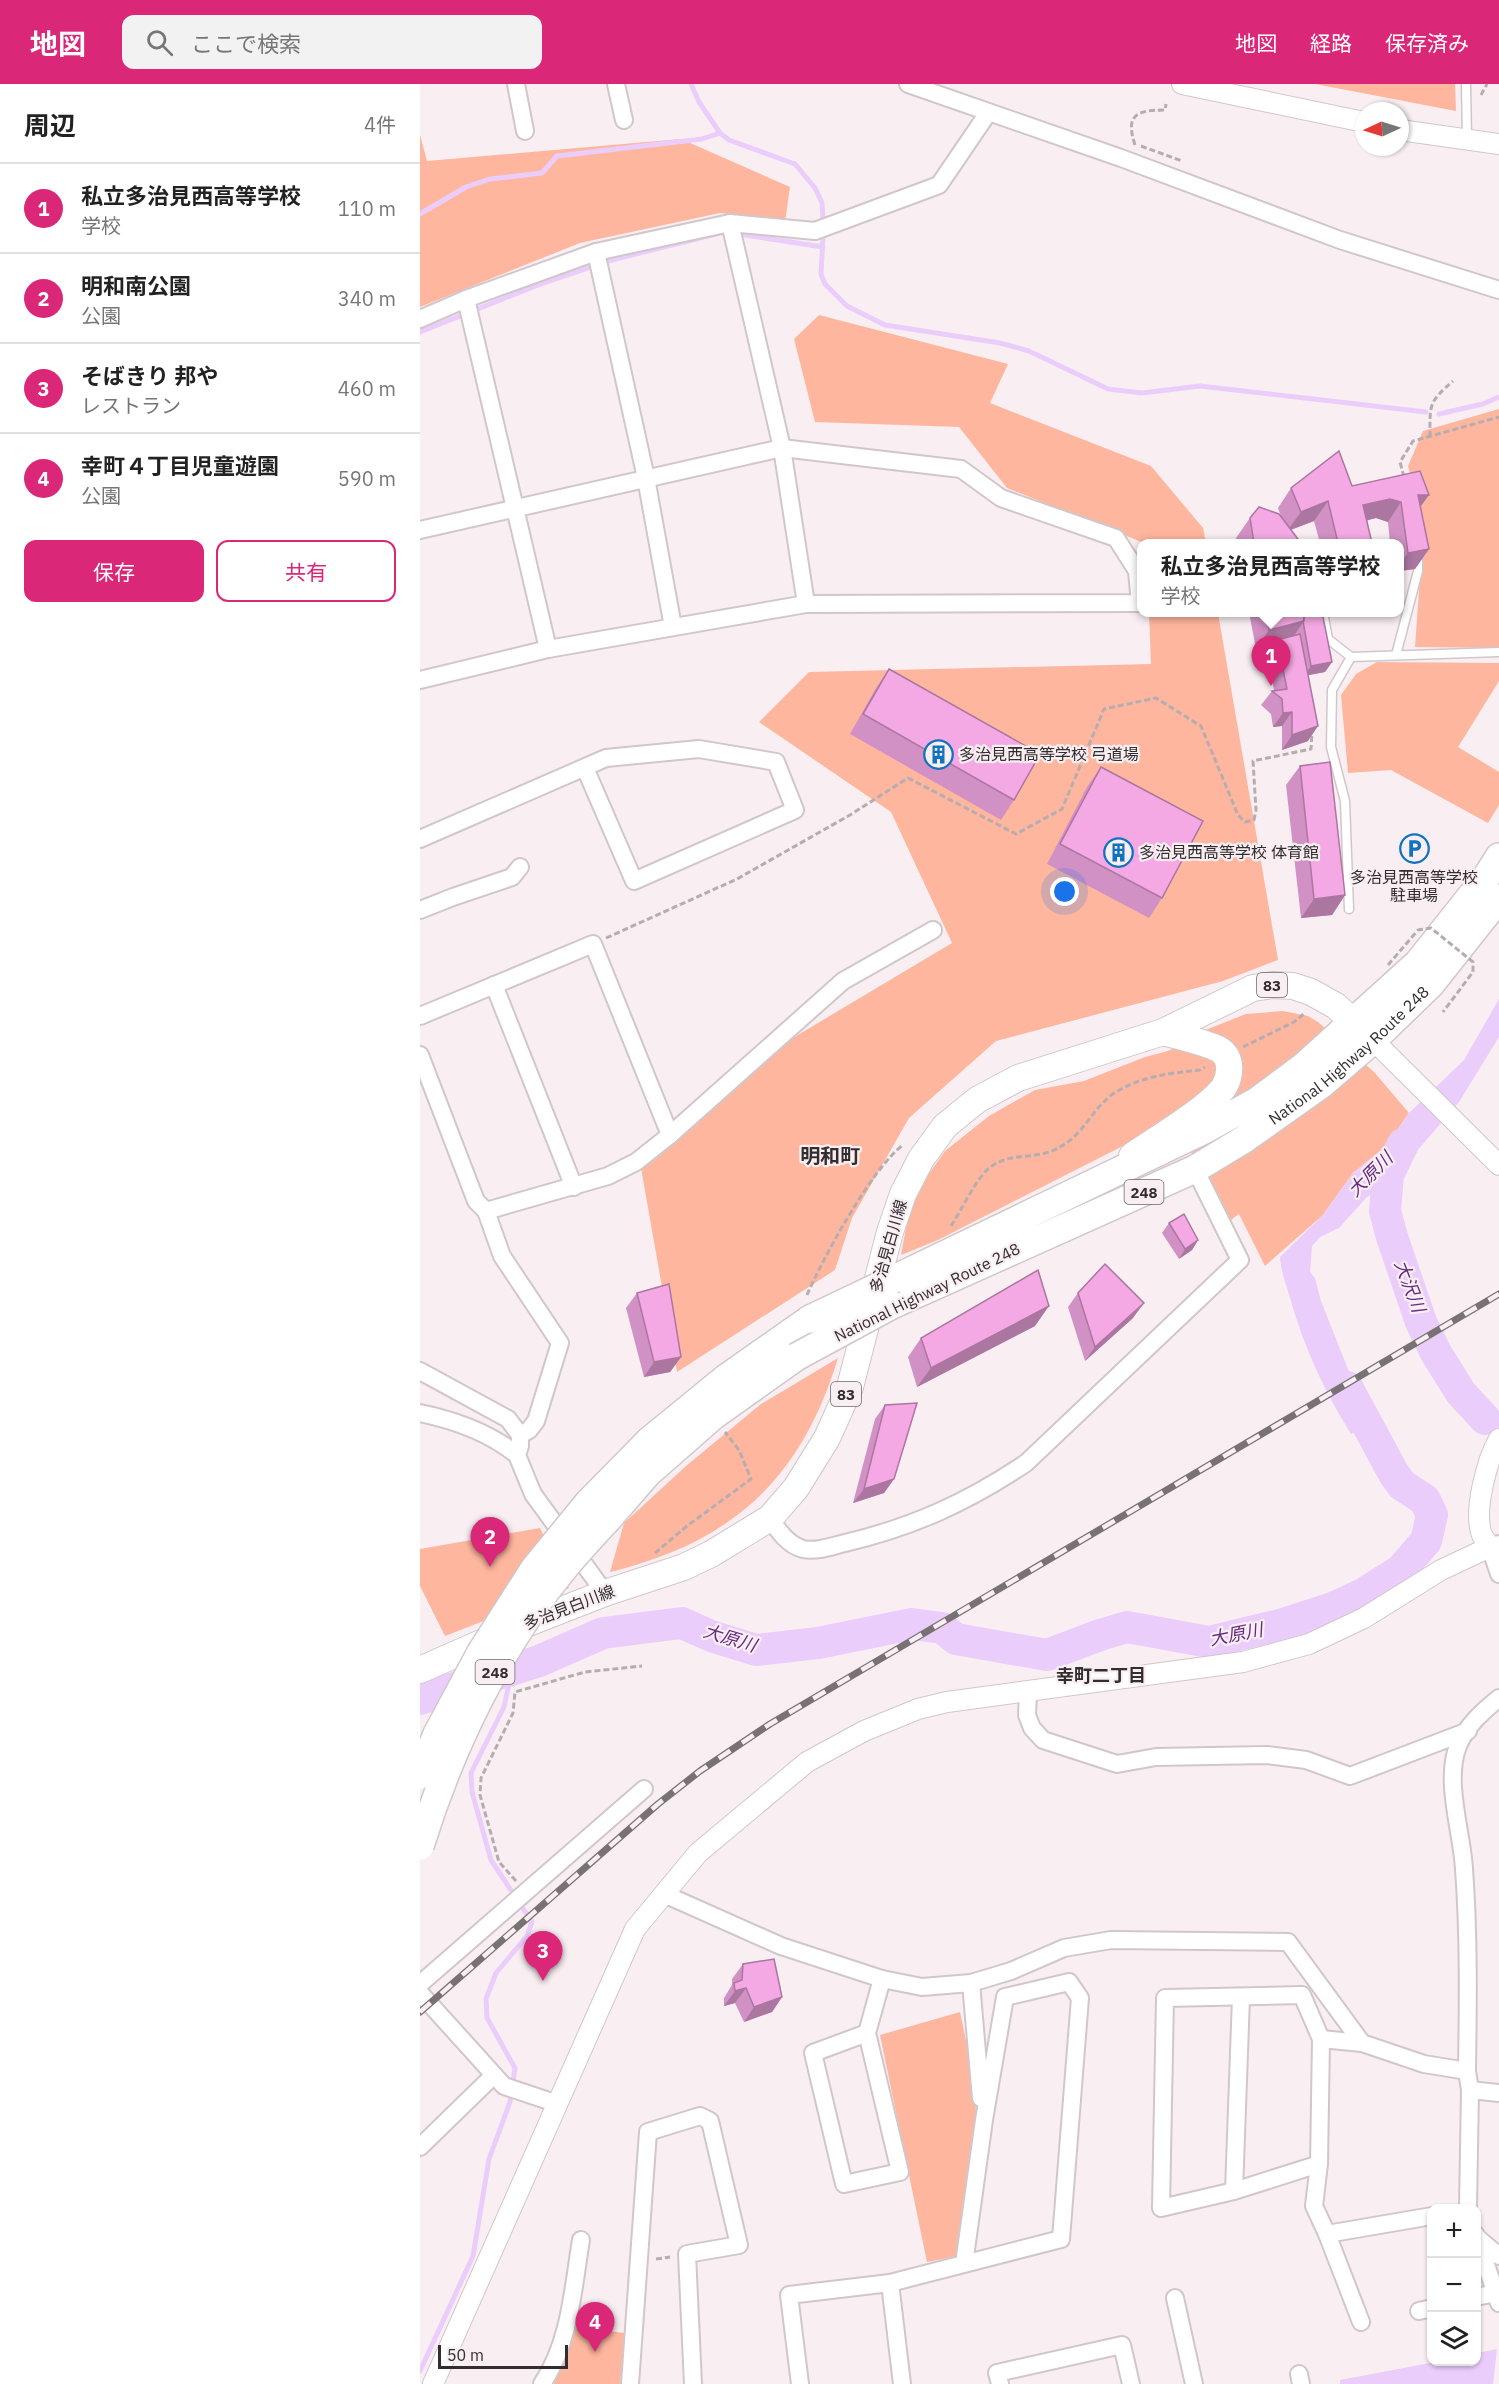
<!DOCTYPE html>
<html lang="ja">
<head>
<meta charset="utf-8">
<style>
  :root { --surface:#fff; --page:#f2f2f2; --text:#222; --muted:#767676; --line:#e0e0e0; --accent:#db2777 }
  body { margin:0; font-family:"IBM Plex Sans","Noto Sans JP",sans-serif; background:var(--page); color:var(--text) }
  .controls { position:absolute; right:18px; bottom:18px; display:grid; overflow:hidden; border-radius:12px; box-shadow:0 2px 4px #0004 }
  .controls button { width:54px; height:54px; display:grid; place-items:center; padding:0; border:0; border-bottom:2px solid var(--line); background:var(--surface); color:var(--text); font:30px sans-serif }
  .compass { position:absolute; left:935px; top:18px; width:54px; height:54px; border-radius:50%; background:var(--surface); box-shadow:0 2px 4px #0004; rotate:266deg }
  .scale { position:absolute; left:18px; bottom:15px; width:130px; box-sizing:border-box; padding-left:6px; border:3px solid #322e2f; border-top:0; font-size:16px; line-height:21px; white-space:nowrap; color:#322e2f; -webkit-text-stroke:4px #f9eff3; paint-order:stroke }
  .you { position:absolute; left:645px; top:808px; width:21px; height:21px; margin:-15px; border:4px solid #fff; border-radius:50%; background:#1a73e8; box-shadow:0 0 0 9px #1a73e833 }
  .badge { display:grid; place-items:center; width:39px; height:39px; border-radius:50%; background:var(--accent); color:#fff; font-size:20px; font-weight:700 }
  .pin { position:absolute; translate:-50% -50px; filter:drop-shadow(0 2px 3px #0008) }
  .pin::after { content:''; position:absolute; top:32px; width:21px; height:18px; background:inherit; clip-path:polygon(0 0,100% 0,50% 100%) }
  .popup { position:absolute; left:717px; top:455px; width:267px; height:78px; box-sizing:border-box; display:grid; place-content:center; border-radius:12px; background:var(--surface); filter:drop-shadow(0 2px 4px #0005); font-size:20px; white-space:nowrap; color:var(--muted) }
  .popup b { font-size:22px; color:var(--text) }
  .popup::after { content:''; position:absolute; left:50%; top:100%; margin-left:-12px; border:12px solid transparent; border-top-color:var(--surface) }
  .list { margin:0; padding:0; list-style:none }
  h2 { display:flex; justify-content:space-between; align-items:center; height:78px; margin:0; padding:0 24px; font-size:26px }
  h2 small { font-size:20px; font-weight:400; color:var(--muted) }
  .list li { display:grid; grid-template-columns:39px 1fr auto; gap:18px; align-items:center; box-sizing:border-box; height:90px; padding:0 24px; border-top:2px solid var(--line) }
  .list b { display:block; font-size:22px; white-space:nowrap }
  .list p { margin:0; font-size:20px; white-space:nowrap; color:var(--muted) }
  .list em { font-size:20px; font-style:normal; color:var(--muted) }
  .actions { display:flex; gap:12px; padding:18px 24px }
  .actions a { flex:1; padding:14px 0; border:2px solid var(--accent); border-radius:12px; text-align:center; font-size:21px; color:var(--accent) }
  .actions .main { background:var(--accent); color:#fff }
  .icon { flex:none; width:33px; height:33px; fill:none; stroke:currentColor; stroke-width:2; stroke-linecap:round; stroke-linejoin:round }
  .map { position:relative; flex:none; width:1079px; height:2300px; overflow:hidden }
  header { display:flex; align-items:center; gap:36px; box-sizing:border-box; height:84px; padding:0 30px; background:var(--accent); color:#fff }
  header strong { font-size:28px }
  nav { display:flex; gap:33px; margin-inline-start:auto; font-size:21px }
  .search { width:420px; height:54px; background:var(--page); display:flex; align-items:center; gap:15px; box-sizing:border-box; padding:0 21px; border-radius:12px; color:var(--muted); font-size:22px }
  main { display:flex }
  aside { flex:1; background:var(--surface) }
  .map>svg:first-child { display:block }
</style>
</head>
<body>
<header>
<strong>地図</strong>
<div class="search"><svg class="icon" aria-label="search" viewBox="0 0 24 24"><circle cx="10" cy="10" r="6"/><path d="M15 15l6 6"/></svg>ここで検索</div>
<nav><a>地図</a><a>経路</a><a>保存済み</a></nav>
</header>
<main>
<aside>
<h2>周辺<small>4件</small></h2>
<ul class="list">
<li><span class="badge">1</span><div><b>私立多治見西高等学校</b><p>学校</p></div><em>110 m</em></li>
<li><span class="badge">2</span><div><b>明和南公園</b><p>公園</p></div><em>340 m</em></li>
<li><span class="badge">3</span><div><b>そばきり 邦や</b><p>レストラン</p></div><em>460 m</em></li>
<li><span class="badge">4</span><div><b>幸町４丁目児童遊園</b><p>公園</p></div><em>590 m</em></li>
</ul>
<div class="actions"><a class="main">保存</a><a>共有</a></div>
</aside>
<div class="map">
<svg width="1079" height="2300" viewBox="0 0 1079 2300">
  <rect width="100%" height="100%" fill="#f9eff3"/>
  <g fill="#ffb69e">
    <path d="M895 0H1035L1036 27Z"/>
    <path d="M0 51 7 77 261 55 370 103 365 138 300 129 160 159 0 223Z"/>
    <path d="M399 231 588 280 570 319 731 382 783 444 786 459H724L587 404 539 343 395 338 374 255Z"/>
    <path d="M1079 325V564L995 563 1004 436 988 382 1003 347Z"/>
    <path d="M729 529H798L858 876 803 897 576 957 489 1034 432 1134 415 1186 257 1288 221 1084 361 961 532 859 471 728 339 638 389 588 731 580Z"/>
    <path d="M957 578 1079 579V597L1038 663 1079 688V721L1068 739 971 686 928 689 921 611 936 590Z"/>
    <path d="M863 927 888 932 898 938 955 989 989 1029 966 1062 933 1089 903 1131 845 1182 819 1130 808 1138 754 1036 518 1156 481 1171 488 1133 503 1098 525 1067 569 1032 615 1006 664 997 725 973 748 967 788 945 826 930Z"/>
    <path d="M418 1274C381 1395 313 1458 190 1488L204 1439 266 1382 341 1320Z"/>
    <path d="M120 1444 149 1504 25 1552 0 1502V1465Z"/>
    <path d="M540 1928 552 1985 557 2037 538 2172 507 2178 460 1951Z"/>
    <path d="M155 2243 205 2249 200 2300H134Z"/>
  </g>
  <g fill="#ebcdfc">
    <path d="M1079 915V953L1039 1018 972 1096 946 1114 919 1144 900 1153 892 1162 890 1188 895 1194 901 1217 928 1285 940 1305 947 1326 955 1337 931 1350C904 1307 884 1263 870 1214 866 1200 861 1188 860 1173L903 1131 933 1089 966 1062 989 1029 1044 976Z"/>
    <path d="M1077 2265 1073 2300H920V2296L1015 2278H1056L1057 2269Z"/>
  </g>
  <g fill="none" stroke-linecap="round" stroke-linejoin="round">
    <g stroke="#ebcdfc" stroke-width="5">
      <path d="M271 0 279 18 300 49 309 56 375 80 395 104 402 119 403 136"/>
      <path d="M0 130 46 103 70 95 122 89 137 72 282 55 300 49"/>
      <path d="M325 151 403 163"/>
      <path d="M403 152 401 190 405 200 427 222 465 241 580 259 609 267 688 305 722 309 780 302 1006 328"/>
      <path d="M0 248 118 201 192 176 300 149"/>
      <path d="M1019 330 1063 320 1079 313"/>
      <path d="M0 2287 53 2172 69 2075 90 2018 95 1984 67 1934 66 1915 76 1889 107 1852 112 1838 71 1776 52 1708 51 1689 84 1623 92 1586"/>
    </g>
    <g stroke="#ebcdfc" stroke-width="32">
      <path d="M983 1060 968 1091 965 1127 972 1153 1001 1238 1016 1269 1041 1309 1065 1335"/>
      <path d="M0 1615 119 1577 183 1549 262 1539 291 1552 336 1566 398 1559 492 1540 522 1544 536 1555 627 1571 680 1551 707 1543 789 1558 863 1540 913 1524 943 1510 981 1486 1006 1457 1012 1431 1005 1416 982 1401 974 1390 927 1303"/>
    </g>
    <defs>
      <g id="service">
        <path d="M1046 0 1047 56"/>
        <path d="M903 528 908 555 931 573 1079 568"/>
        <path d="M976 571 998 487V472"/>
        <path d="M929 825 925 717 911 663 912 606 931 573"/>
      </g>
      <g id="minor">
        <path d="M96 0 105 47"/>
        <path d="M196 0 204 36"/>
        <path d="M488 0 701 74 920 156 1079 206"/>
        <path d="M310 139 395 147 519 101 568 29"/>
        <path d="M176 168 226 394 253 543"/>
        <path d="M46 215 128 565"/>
        <path d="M0 235 46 215 176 168 310 139 362 364 386 520"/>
        <path d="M0 446 362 364 541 385 581 414 696 454 717 487 720 519 386 520 128 565 0 596"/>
        <path d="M0 755 186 674 279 665 356 678 375 726 214 797 165 684"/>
        <path d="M0 826 33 813 92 793 100 783"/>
        <path d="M74 901 154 1103"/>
        <path d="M0 932 173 860 250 1051"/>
        <path d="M0 971 56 1117 66 1127 82 1172 140 1259 116 1337 109 1346 100 1351"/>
        <path d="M66 1127 188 1092 216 1078 250 1051 423 897 513 846"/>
        <path d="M0 1287 88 1335 100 1351V1362L97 1371 113 1410 185 1509"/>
        <path d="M0 1329C34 1336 70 1349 97 1371"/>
        <path d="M350 1434C358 1447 368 1461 383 1465 397 1468 412 1462 425 1459 493 1443 548 1418 606 1379L820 1176 775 1085"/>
        <path d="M1079 1460 1070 1463 1079 1490"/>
        <path d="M608 1608 607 1631 612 1644 623 1656 697 1680 736 1673 847 1671 886 1676 930 1692 1048 1647"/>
        <path d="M244 1810 361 1862 462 1895 502 1903 551 1899 591 1887 644 1864 691 1856 868 1858 942 1959 1004 1980 1047 1987"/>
        <path d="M551 1899 561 2014"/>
        <path d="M0 1900 224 1705"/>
        <path d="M0 1909 84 2002 138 2020"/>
        <path d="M447 1949 480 2088 424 2100 393 1969 447 1949 462 1895"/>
        <path d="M901 1955 942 1959"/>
        <path d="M1050 2006 1079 2009"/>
        <path d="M0 2063 74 1991"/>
        <path d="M899 2080 814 2107 741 2124 745 1914 882 1911 901 1955 899 2080 894 2122 907 2150 1012 2132"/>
        <path d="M814 2107 821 1913"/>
        <path d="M1048 2124 1050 2006 1047 1987C1048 1920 1049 1852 1044 1785 1042 1748 1024 1697 1038 1662 1046 1642 1063 1627 1079 1614"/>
        <path d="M907 2150 941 2238"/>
        <path d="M1056 2151 1079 2219"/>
        <path d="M1059 2155 1079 2172"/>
        <path d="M470 2199 482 2300"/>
        <path d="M1056 2213 1076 2209"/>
        <path d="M755 2214 774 2300"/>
        <path d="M999 2227 1012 2224"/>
        <path d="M879 2290 881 2300"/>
        <path d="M122 2300C150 2259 153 2204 161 2156"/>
        <path d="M210 2300 228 2048 280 2032 290 2037 319 2161 267 2170 273 2300"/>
        <path d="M380 2300 369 2211 470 2199 641 2155 660 1914 649 1898 585 1913 564 2036 544 2180"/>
        <path d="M580 2300 577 2289 702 2261 711 2300"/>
      </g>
      <g id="tertiary">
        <path d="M762 0 944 38"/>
        <path d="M980 46 1079 60"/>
        <path d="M953 956 1079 1081"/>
        <path d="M13 2300 215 1845 278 1769 387 1678 444 1647 498 1625 527 1618 823 1578 889 1560 944 1534 1021 1486 1070 1463C1068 1459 1064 1455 1062 1451 1053 1427 1067 1376 1079 1355"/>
      </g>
      <g id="primary">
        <path d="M712 1072C735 1056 789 1024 804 1003 811 991 812 974 800 966 789 959 757 952 743 948"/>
        <path d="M0 1586 93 1545 185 1509 264 1483 291 1470 350 1434 376 1404 407 1354 430 1303 470 1148 483 1110 501 1075 525 1042 557 1016 598 994 743 948 833 904 852 901 873 902 891 908 916 922 948 951"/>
      </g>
      <g id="trunk">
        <path d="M474 1195 786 1045 837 1017 884 982 998 879 1067 792 1079 773"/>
        <path id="s1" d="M472 1221 775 1085 823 1056 902 1000 953 956 1011 900 1079 814"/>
        <path d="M168 1419 230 1356 306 1294 390 1235"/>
        <path d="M188 1435 228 1389 293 1332 376 1273"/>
      </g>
    </defs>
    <use href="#service" stroke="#d1c7ca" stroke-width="11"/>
    <use href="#minor" stroke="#d1c7ca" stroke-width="20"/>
    <use href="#tertiary" stroke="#d1c7ca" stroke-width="22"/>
    <use href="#primary" stroke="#d1c7ca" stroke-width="28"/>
    <use href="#trunk" stroke="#d1c7ca" stroke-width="30"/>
    <g stroke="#b5adb0" stroke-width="3" stroke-dasharray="6 3" stroke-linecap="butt">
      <path d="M1061 11 1067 0"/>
      <path d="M715 61C705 31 716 26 745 26L746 20"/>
      <path d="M721 62 762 77"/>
      <path d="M1010 353C1010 320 1008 319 1033 297"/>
      <path d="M984 393 980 378 993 357 1079 333"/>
      <path d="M186 854 317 795 430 731 488 694 596 750 642 725 684 625 736 614 781 642 818 731 825 738 834 736 836 726 833 677 891 665 892 648"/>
      <path d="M823 963 874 938 885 929"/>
      <path d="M531 1142C540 1128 557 1094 568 1085 587 1069 608 1075 629 1068 663 1056 669 1027 693 1010 718 993 750 989 780 986L785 983"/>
      <path d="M387 1211C403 1174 452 1084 483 1061"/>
      <path d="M235 1469 267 1442 331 1395 319 1366 305 1348"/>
      <path d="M96 1797 79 1778 60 1711 61 1694 93 1629 95 1608 165 1588 222 1582"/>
      <path d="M236 2175 250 2173"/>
    </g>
    <use href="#service" stroke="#fff" stroke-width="8"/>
    <use href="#minor" stroke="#fff" stroke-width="16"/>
    <use href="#tertiary" stroke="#fff" stroke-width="20"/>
    <use href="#primary" stroke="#fff" stroke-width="26"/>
    <use href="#trunk" stroke="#fff" stroke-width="27"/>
    <defs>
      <path id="rail" d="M0 1928 238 1720 280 1687 350 1640 1079 1210"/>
    </defs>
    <use href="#rail" stroke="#797274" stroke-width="7"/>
    <use href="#rail" stroke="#f9eff3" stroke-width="4.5" stroke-dasharray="14" stroke-linecap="butt"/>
    <defs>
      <g id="trunk-bridge">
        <path d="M390 1235 474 1195"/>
        <path d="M376 1273 472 1221"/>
        <path d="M0 1691 17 1650 61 1568 114 1485 168 1419"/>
        <path d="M0 1762C30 1665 79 1562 145 1483 159 1466 173 1451 188 1435"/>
      </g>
    </defs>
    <use href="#trunk-bridge" stroke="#d1c7ca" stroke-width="30" stroke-linecap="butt"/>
    <path stroke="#b5adb0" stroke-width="3" stroke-dasharray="6 3" stroke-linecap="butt" d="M968 881 998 846 1011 844 1053 878V888L1023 928"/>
    <use href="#trunk-bridge" stroke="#fff" stroke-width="27"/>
  </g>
  <g fill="#d291c4">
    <path d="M932 402 1009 411 1000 423 1009 465 995 485 980 487V459H970L968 438 956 434 947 436 952 459H900L894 437 871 446 881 459H817L816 454 830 434 861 432 858 424 871 404Z"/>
    <path d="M829 528H884V530L912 578 905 588 888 591V657L862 666V642L853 643 851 630 841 621 852 607 854 606 847 571 855 560 836 565Z"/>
    <path d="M469 585 594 716 581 736 430 650 456 604Z"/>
    <path d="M880 682 925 811 912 831 881 834 866 701Z"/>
    <path d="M681 683 742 814 729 834 627 780 667 703Z"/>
    <path d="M749 1139 778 1156 772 1166 759 1175 742 1149Z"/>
    <path d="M217 1209 261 1273 250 1288 224 1293 206 1224Z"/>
    <path d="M658 1209 713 1234 665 1277 648 1223Z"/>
    <path d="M615 1242 497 1303 488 1273 501 1254Z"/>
    <path d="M465 1321 474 1395 464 1409 433 1419 455 1335Z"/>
    <path d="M323 1880 362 1913 352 1928 324 1938 315 1919 304 1922V1914L312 1901V1895Z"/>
  </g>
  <g fill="#ab76a0">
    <path d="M998 411H1009L995 430Z"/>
    <path d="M970 415 981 418 968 438 956 434 930 441 943 421Z"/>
    <path d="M908 417 894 437 867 447 881 428Z"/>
    <path d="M1009 465 995 485 980 487V480L988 469Z"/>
    <path d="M884 537 871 556H857L855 560 836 565 849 546Z"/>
    <path d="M912 578 905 588 884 592 891 582Z"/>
    <path d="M872 628 862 642 853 643 863 629Z"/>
    <path d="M898 642 888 657 862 666 872 651Z"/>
    <path d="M925 811 912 831 881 834 894 815Z"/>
    <path d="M778 1156 772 1166 759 1175 765 1165Z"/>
    <path d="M724 1219 713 1234 665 1277 675 1263Z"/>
    <path d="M629 1222 615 1242 497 1303 511 1284Z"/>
    <path d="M261 1273 250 1288 224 1293 234 1278Z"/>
    <path d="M474 1395 464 1409 433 1419 444 1405Z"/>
    <path d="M326 1904 315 1919 304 1922 315 1907Z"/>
    <path d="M362 1913 352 1928 324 1938 334 1923Z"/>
  </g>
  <g fill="#f4a9e4" stroke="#ab76a0" stroke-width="1.5">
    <path d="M919 367 932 402 1000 387 1009 411H998L1009 465 988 469 981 418 970 415 943 421 952 459H918L908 417 881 428 871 404Z"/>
    <path d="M839 423 859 430 881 459H834L830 434Z"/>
    <path d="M846 528H884V537L849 546Z"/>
    <path d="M893 528H902L912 578 891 582 883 537H884V530Z"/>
    <path d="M880 550 898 642 872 651V628L863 629 862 615 852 607 867 605 857 556Z"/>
    <path d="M469 585 620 670 594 716 443 630Z"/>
    <path d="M910 678 925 811 894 815 880 682Z"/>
    <path d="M681 683 783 737 742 814 640 760Z"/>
    <path d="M764 1130 778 1156 765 1165 749 1139Z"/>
    <path d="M685 1180 724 1219 675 1263 658 1209Z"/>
    <path d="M618 1186 629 1222 511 1284 501 1254Z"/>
    <path d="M249 1200 261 1273 234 1278 217 1209Z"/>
    <path d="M497 1319 474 1395 444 1405 465 1321Z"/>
    <path d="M354 1875 362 1913 334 1923 326 1904 315 1907 314 1899 322 1896 323 1880Z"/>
  </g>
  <defs>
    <symbol id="building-ring" viewBox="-11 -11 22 22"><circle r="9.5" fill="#f9eff3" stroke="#1073bf" stroke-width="1.5"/><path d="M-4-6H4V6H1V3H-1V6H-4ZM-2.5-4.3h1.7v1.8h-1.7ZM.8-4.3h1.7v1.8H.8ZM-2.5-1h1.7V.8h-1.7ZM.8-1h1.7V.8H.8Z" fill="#1073bf"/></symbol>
    <symbol id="parking-ring" viewBox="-11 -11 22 22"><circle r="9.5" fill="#f9eff3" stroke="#1073bf" stroke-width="1.5"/><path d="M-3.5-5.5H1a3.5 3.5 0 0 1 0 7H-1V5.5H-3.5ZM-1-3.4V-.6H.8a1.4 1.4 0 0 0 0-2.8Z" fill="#1073bf"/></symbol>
  </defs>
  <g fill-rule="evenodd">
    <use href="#building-ring" x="502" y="654" width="33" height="33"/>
    <use href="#parking-ring" x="978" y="748" width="33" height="33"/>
    <use href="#building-ring" x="682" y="752" width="33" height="33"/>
  </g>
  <g text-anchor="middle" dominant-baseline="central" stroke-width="4.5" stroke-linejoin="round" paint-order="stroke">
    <g fill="#f9eff3" stroke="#6e686a" stroke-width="1.5">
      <rect x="837" y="889" width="30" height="24" rx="4.5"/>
      <rect x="704.5" y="1096" width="39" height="24" rx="4.5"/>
      <rect x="411" y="1298" width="30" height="24" rx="4.5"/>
      <rect x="55.5" y="1576" width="39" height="24" rx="4.5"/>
    </g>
    <g font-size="15" font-weight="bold" fill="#322e2f">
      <text x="852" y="901">83</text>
      <text x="724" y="1108">248</text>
      <text x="426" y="1310">83</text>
      <text x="75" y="1588">248</text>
    </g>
    <g font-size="16" fill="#322e2f" stroke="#f9eff3" text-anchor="start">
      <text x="539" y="670">多治見西高等学校 弓道場</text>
      <text x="719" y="768">多治見西高等学校 体育館</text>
      <text x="994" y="793" text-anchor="middle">多治見西高等学校<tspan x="994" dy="18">駐車場</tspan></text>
    </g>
    <g font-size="16" fill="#322e2f" stroke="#f9eff3">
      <text stroke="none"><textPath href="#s1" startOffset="524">National Highway Route 248</textPath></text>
      <text transform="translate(468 1162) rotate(-74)">多治見白川線</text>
      <text transform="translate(507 1208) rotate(-26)">National Highway Route 248</text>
      <text transform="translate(149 1523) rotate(-21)">多治見白川線</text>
    </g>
    <g font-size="18" font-style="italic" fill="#652a81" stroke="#f9eff3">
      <text transform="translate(950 1090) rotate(-45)">大原川</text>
      <text transform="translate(990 1202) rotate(69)">大沢川</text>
      <text transform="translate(816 1550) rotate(-11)">大原川</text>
      <text transform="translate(310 1554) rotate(17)">大原川</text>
    </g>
    <g font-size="18" font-weight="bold" fill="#322e2f" stroke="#f9eff3">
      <text x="681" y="1591">幸町二丁目</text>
    </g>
    <g font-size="20" font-weight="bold" fill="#322e2f" stroke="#f9eff3">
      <text x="410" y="1071">明和町</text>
    </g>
  </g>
</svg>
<div class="controls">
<button>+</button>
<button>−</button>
<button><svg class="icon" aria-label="layers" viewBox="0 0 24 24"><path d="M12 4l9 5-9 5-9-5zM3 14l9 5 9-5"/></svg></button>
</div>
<svg class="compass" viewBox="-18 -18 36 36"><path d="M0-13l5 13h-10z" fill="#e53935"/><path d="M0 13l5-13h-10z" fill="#767676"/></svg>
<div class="scale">50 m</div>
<div class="you"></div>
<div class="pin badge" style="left:851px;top:602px">1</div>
<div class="popup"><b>私立多治見西高等学校</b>学校</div>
<div class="pin badge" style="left:70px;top:1483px">2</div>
<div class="pin badge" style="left:123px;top:1897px">3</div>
<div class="pin badge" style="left:175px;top:2268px">4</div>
</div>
</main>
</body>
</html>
